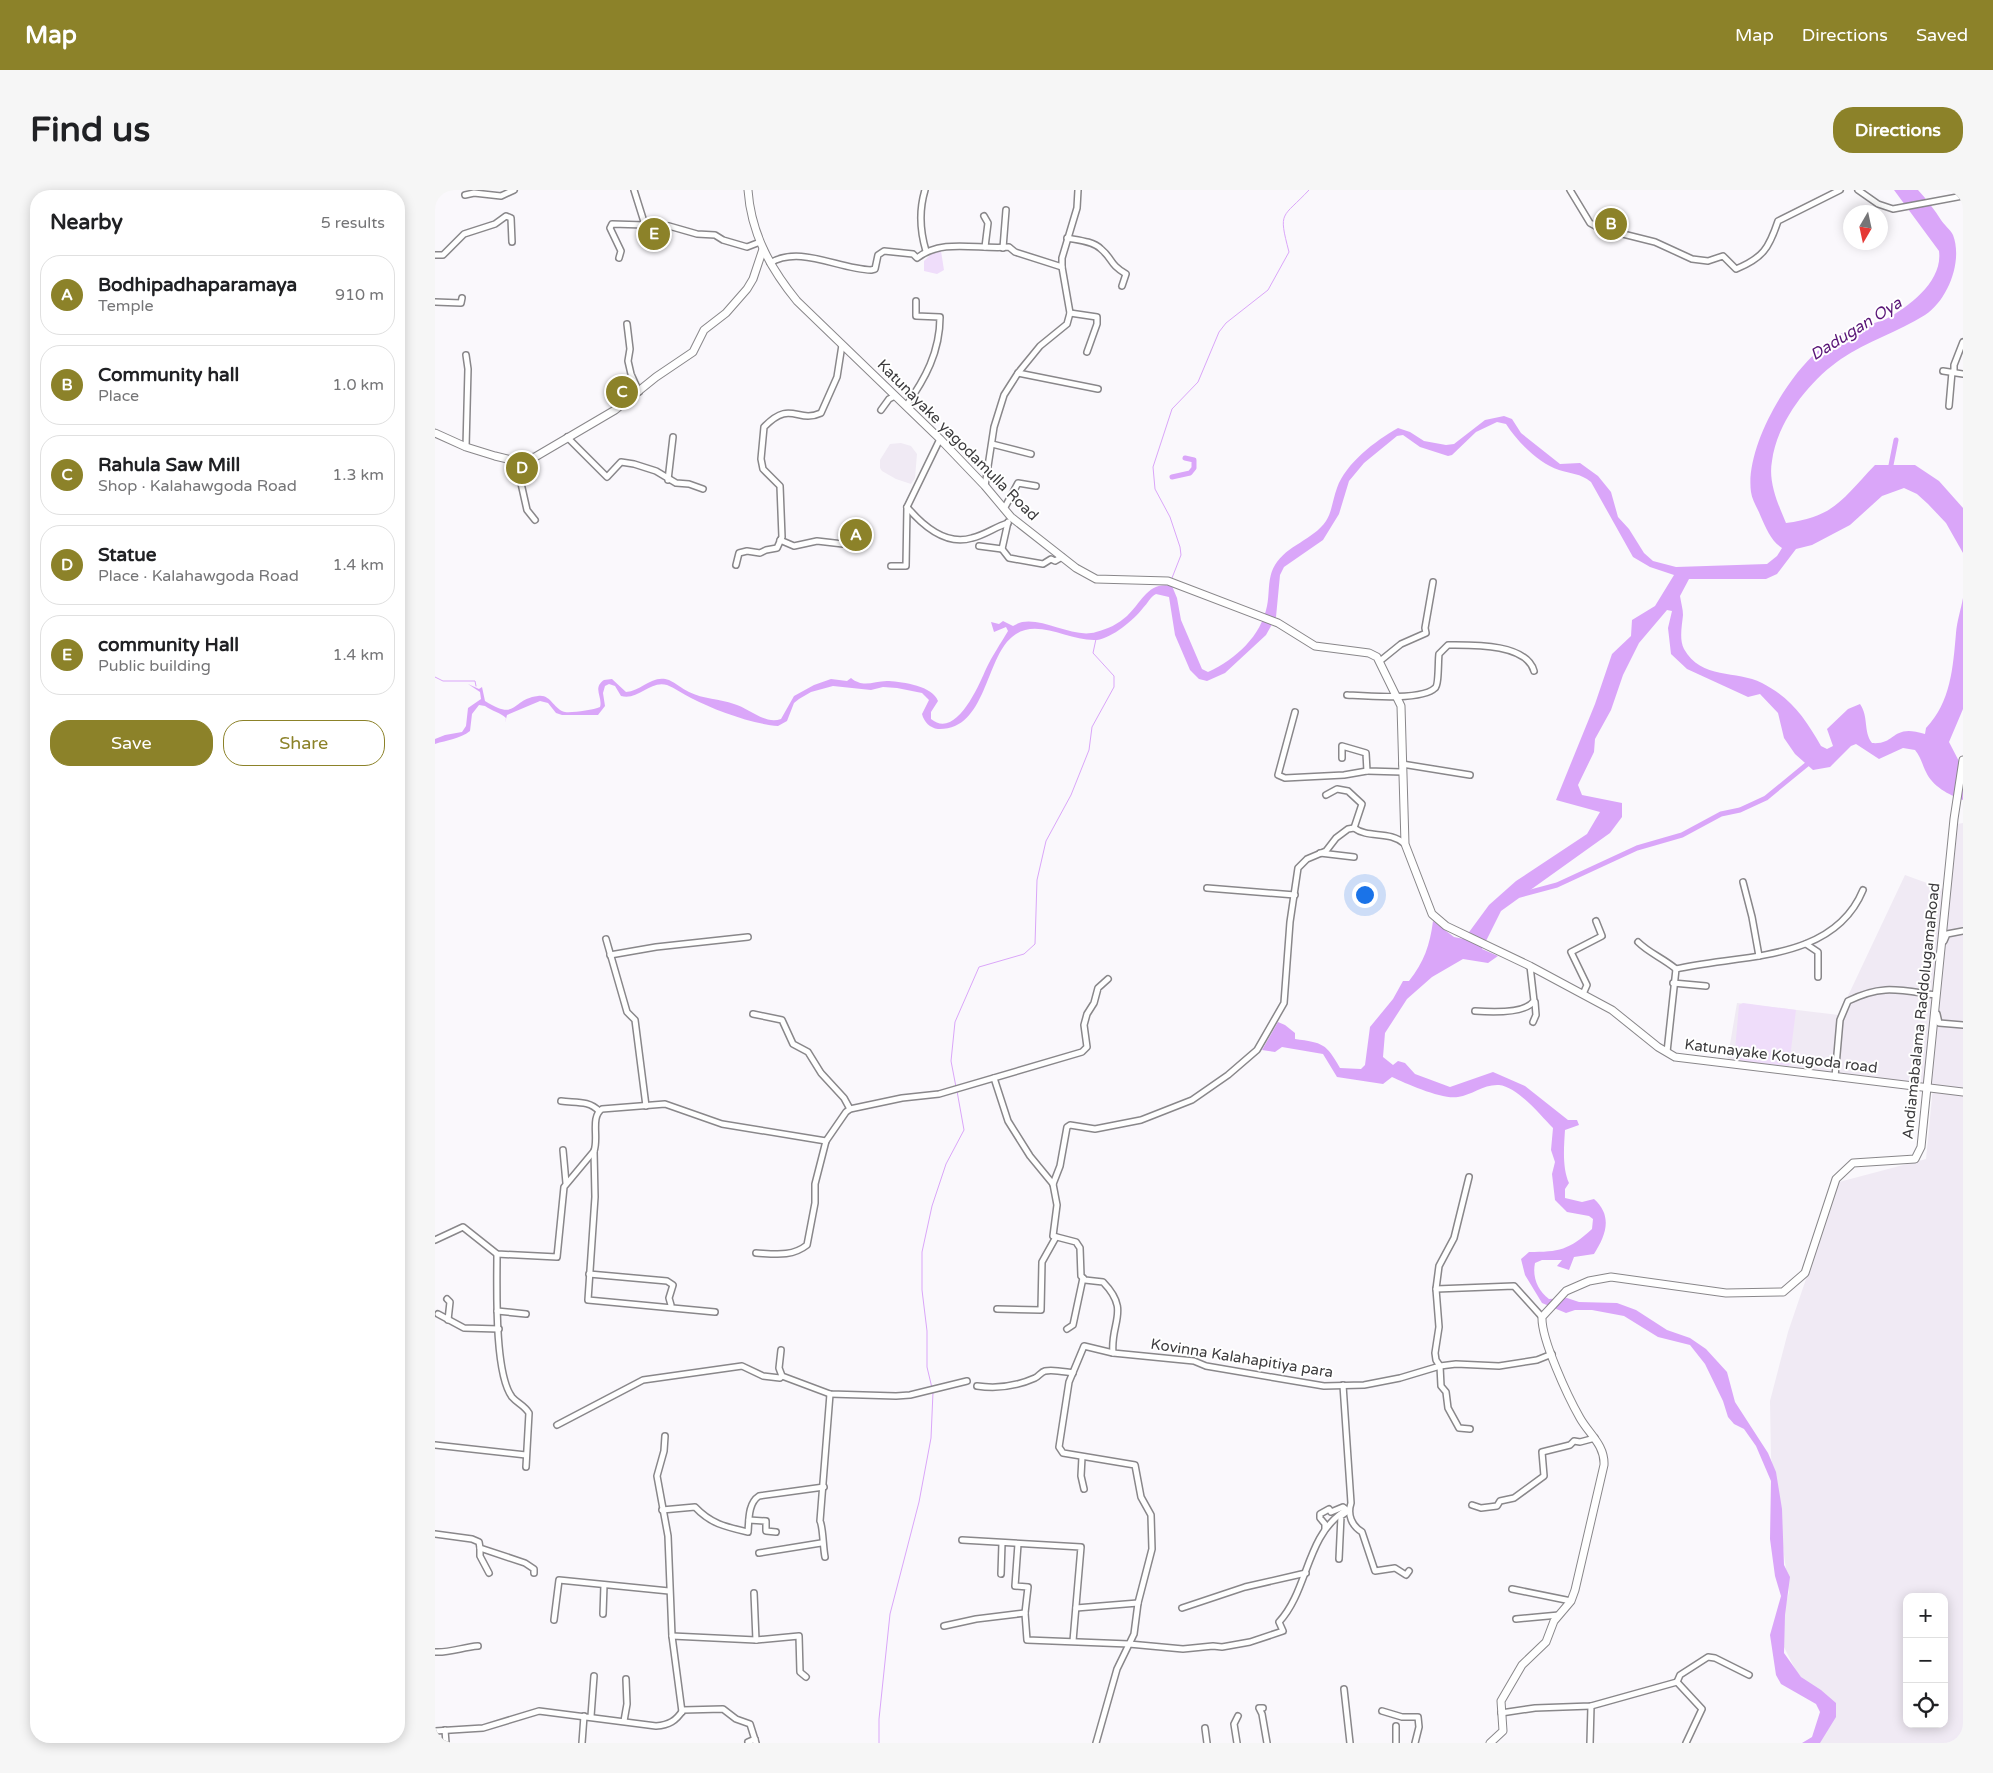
<!DOCTYPE html>
<html lang="en">
<head>
<meta charset="utf-8">
<style>
  :root { --surface:#fff; --page:#f6f6f6; --text:#202124; --muted:#757577; --line:#e0e0e0; --accent:#8c8229 }
  body { margin:0; font-family:"Varela Round",sans-serif; background:var(--page); color:var(--text) }
  .controls { position:absolute; right:15px; bottom:15px; display:grid; overflow:hidden; border-radius:10px; box-shadow:0 2px 12px #0003 }
  .controls button { width:45px; height:45px; display:grid; place-items:center; padding:0; border:0; border-bottom:1px solid var(--line); background:var(--surface); color:var(--text); font:25px sans-serif }
  .compass { position:absolute; left:1408px; top:15px; width:45px; height:45px; border-radius:50%; background:var(--surface); box-shadow:0 2px 12px #0003; rotate:189deg }
  .you { position:absolute; left:929px; top:704px; width:18px; height:18px; margin:-12px; border:4px solid #fff; border-radius:50%; background:#1a73e8; box-shadow:0 0 0 8px #1a73e833 }
  .badge { display:grid; place-items:center; width:32px; height:32px; border-radius:50%; background:var(--accent); color:#fff; font-size:16px; font-weight:700 }
  .pin { position:absolute; translate:-50% -50%; border:2px solid #fff; box-shadow:0 1px 5px #0006 }
  .list { margin:0; padding:0; list-style:none }
  h2 { display:flex; justify-content:space-between; align-items:center; height:65px; margin:0; padding:0 20px; font-size:21px }
  h2 small { font-size:16px; font-weight:400; color:var(--muted) }
  .list li { display:grid; grid-template-columns:32px 1fr auto; gap:15px; align-items:center; box-sizing:border-box; height:80px; margin:0 10px 10px; padding:0 10px; border:1px solid var(--line); border-radius:20px }
  .list b { display:block; font-size:19px; white-space:nowrap }
  .list p { margin:0; font-size:16px; white-space:nowrap; color:var(--muted) }
  .list em { font-size:16px; font-style:normal; color:var(--muted) }
  .actions { display:flex; gap:10px; padding:15px 20px }
  .actions a { flex:1; padding:11px 0; border:1px solid var(--accent); border-radius:20px; text-align:center; font-size:18px; color:var(--accent) }
  .actions .main { background:var(--accent); color:#fff }
  .icon { flex:none; width:28px; height:28px; fill:none; stroke:currentColor; stroke-width:2; stroke-linecap:round; stroke-linejoin:round }
  .map { position:relative; flex:none; width:1528px; height:1553px; overflow:hidden; border-radius:20px }
  header { display:flex; align-items:center; gap:30px; box-sizing:border-box; height:70px; padding:0 25px; background:var(--accent); color:#fff }
  header strong { font-size:24px }
  nav { display:flex; gap:28px; margin-inline-start:auto; font-size:18px }
  .intro { display:flex; align-items:center; justify-content:space-between; box-sizing:border-box; height:120px; padding:0 30px }
  h1 { margin:0; font-size:35px }
  .button { padding:12px 22px; border-radius:20px; background:var(--accent); color:#fff; font-size:18px; font-weight:700 }
  main { display:flex; gap:30px; padding:0 30px }
  aside { flex:1; background:var(--surface); border-radius:20px; box-shadow:0 2px 12px #0003 }
  .map>svg:first-child { display:block }
</style>
</head>
<body>
<header>
<strong>Map</strong>
<nav><a>Map</a><a>Directions</a><a>Saved</a></nav>
</header>
<div class="intro"><h1>Find us</h1><a class="button">Directions</a></div>
<main>
<aside>
<h2>Nearby<small>5 results</small></h2>
<ul class="list">
<li><span class="badge">A</span><div><b>Bodhipadhaparamaya</b><p>Temple</p></div><em>910 m</em></li>
<li><span class="badge">B</span><div><b>Community hall</b><p>Place</p></div><em>1.0 km</em></li>
<li><span class="badge">C</span><div><b>Rahula Saw Mill</b><p>Shop · Kalahawgoda Road</p></div><em>1.3 km</em></li>
<li><span class="badge">D</span><div><b>Statue</b><p>Place · Kalahawgoda Road</p></div><em>1.4 km</em></li>
<li><span class="badge">E</span><div><b>community Hall</b><p>Public building</p></div><em>1.4 km</em></li>
</ul>
<div class="actions"><a class="main">Save</a><a>Share</a></div>
</aside>
<div class="map">
<svg width="1528" height="1553" viewBox="0 0 1528 1553">
  <rect width="100%" height="100%" fill="#faf8fc"/>
  <g fill="#f0eaf4" fill-rule="evenodd">
    <path d="M466 253 476 256 482 264 480 288 476 294 461 289 447 281 445 278V270L455 254Z"/>
    <path d="M1528 633V1553H1378L1397 1519 1362 1483 1343 1445 1354 1402 1336 1267 1335 1211 1353 1142 1404 992 1491 969 1498 897 1292 872 1302 813 1404 825 1470 685 1511 700 1522 634ZM1472 1407H1509V1534H1472Z"/>
  </g>
  <g fill="#efddfa">
    <path d="M500 60 506 61 509 80 502 84 489 81V71Z"/>
    <path d="M1308 813 1361 820 1354 876 1299 871 1304 815Z"/>
  </g>
  <path fill="#daa6f9" d="M1459 0H1483C1492 10 1499 19 1506 30 1509 35 1515 39 1518 45 1528 71 1513 110 1490 125 1463 142 1432 151 1406 169 1374 191 1342 232 1337 271 1333 292 1343 314 1351 333 1400 327 1408 308 1440 275H1480L1504 291 1528 318V363L1511 333 1493 314 1482 304 1469 298 1447 306 1415 335 1377 355 1361 359 1342 384 1331 389H1254L1245 406C1246 413 1248 419 1248 425 1247 436 1244 449 1249 459 1266 490 1302 480 1327 493 1356 508 1370 528 1386 556L1392 559 1398 556 1392 539 1413 519 1425 514C1434 527 1428 541 1437 553 1462 555 1456 533 1490 544L1491 538C1516 512 1518 477 1521 443 1522 431 1526 419 1528 408V519L1514 552 1528 579V610C1514 605 1497 596 1491 582 1487 574 1486 567 1480 560L1468 558 1444 569 1421 554 1416 556 1395 577 1378 580 1360 564 1349 548 1343 523 1325 504 1313 507 1252 479 1236 464 1233 438 1237 421 1232 420 1204 453 1188 485 1176 520 1160 549 1159 562 1143 595 1147 605 1187 613V627L1175 643 1066 721 1047 759 1063 766 1053 773 1028 769 997 787 972 809 950 843 948 867 958 875 963 871 970 873 980 884 1015 897 1058 882 1090 896 1133 930H1142L1144 935 1130 940C1129 957 1127 977 1134 993L1130 999V1008L1147 1012 1159 1009C1178 1026 1171 1045 1159 1064L1139 1067 1134 1080 1122 1076 1127 1070H1107L1100 1073C1097 1087 1103 1101 1114 1109L1132 1108 1144 1112 1182 1113 1201 1120 1232 1140 1255 1148 1271 1159 1292 1182 1300 1212 1333 1263 1341 1282 1347 1319 1349 1375 1355 1387 1350 1425 1349 1463 1366 1487 1386 1500 1401 1513V1527L1385 1553H1367L1377 1547 1385 1522 1381 1514 1346 1494 1341 1485 1335 1445 1346 1406 1340 1386 1335 1349 1336 1291 1321 1256 1309 1239 1299 1234 1293 1227 1288 1211 1270 1174 1255 1155 1223 1147 1189 1126 1157 1120H1140L1131 1123 1107 1113 1090 1085 1086 1069 1094 1062C1124 1062 1134 1060 1157 1039L1158 1029 1154 1026 1132 1022 1120 1010 1117 984 1120 972 1116 960 1118 938C1105 925 1083 897 1064 895 1049 894 1037 905 1023 907 1008 910 972 894 957 887L948 894 902 887 888 864 847 857 840 862 827 860 843 832 850 835 860 843V849C888 853 891 853 905 878L926 879 930 875 935 837 958 809 968 791H974C989 772 995 755 998 731L1019 747 1029 749 1054 715 1081 691 1152 644 1165 622 1121 610 1160 514 1177 464 1196 446 1197 430 1220 416 1239 385 1215 377 1198 367 1156 292C1145 283 1136 284 1124 280 1103 273 1082 251 1071 234L1062 232 1041 242 1017 265 1013 266 985 257 968 245 962 246 929 273 914 291 904 324 888 350 849 377 845 385 841 427 831 445 790 483 772 491 764 489 755 480 740 445 734 407 721 404C715 407 713 413 708 418 699 430 677 448 662 450 634 452 601 426 577 447 550 469 551 541 503 539 495 538 489 532 487 524L494 510 487 503 462 498 448 497 436 500 398 496 376 502 364 509 359 513 352 531 343 536C317 534 279 520 256 508 248 504 240 498 232 495 215 490 203 511 186 506L180 496 174 494 170 496 168 503 170 516 163 525H127L121 523 113 513 105 511 72 525 70 533 71 528C66 523 57 521 50 516L44 515 37 524 35 541C25 549 12 550 0 554V549L10 545 27 542 31 536 33 518 46 509 45 502 33 494 44 499 47 497 50 511C83 532 76 509 103 506 116 504 119 520 130 522 137 523 158 520 165 517 168 507 157 498 169 490L177 489 191 502C207 501 217 484 234 490 241 493 247 499 254 502 268 509 285 509 299 514 314 518 330 535 346 529L359 506 379 495 396 489 412 491 416 488C429 499 440 490 454 491 468 492 498 496 503 511L496 522V529C521 550 544 495 551 479 557 466 566 453 573 441L571 437 559 442 556 432 564 434 568 431 578 436C600 421 636 450 661 442 673 439 683 434 692 426 707 412 713 391 737 396L742 408 746 430 767 479 773 482C801 469 826 446 832 416 835 402 832 388 840 375 852 355 878 350 891 331 897 322 898 308 902 298 911 273 940 251 963 238L975 242 989 251 1011 255 1019 254 1050 230 1069 226 1077 229 1086 243 1125 274 1145 273 1163 286 1176 302 1183 327 1194 339 1209 363 1218 371 1241 377 1332 374 1342 366 1347 358C1336 351 1331 338 1326 327 1323 319 1317 310 1316 302 1310 259 1350 189 1383 161 1390 155 1399 147 1407 143 1421 136 1437 135 1451 129 1475 116 1508 91 1504 61Z"/>
  <g fill="none" stroke-linecap="round" stroke-linejoin="round">
    <g stroke="#daa6f9" stroke-width="1">
      <path d="M737 388 746 365 745 357 735 327 720 299 718 277 737 219 763 192 784 142 791 133 833 100 854 62C843 20 847 29 874 0"/>
      <path d="M0 487 8 491H40L41 496"/>
      <path d="M521 897 516 871 520 832 544 777 589 764 600 754 602 690 611 651 636 605 654 560 657 537 679 497V486L658 463 661 449"/>
      <path d="M497 1198 492 1177V1141L487 1100V1062L497 1016 511 974 529 940 522 901"/>
      <path d="M444 1553V1529L455 1424 484 1312 496 1248 498 1202"/>
    </g>
    <g stroke="#daa6f9" stroke-width="5">
      <path d="M1455 280 1461 250"/>
      <path d="M737 287 755 283 759 278V270L750 268"/>
      <path d="M1085 705 1122 695 1202 658 1247 645 1286 624 1305 620 1331 608 1376 571"/>
    </g>
    <defs>
      <g id="street">
        <path d="M199 0 210 35 234 36 262 44 280 45 288 50 312 57 325 52"/>
        <path d="M490 0C484 20 485 41 491 61"/>
        <path d="M1135 0 1155 33 1164 38 1220 52 1257 69 1273 71 1288 66 1301 79C1328 68 1334 58 1343 31L1405 0"/>
        <path d="M1423 0 1443 14 1458 19 1528 6"/>
        <path d="M30 5 39 3 66 6 79 0"/>
        <path d="M549 26 553 33 550 57"/>
        <path d="M632 48C642 50 658 51 666 59 678 69 674 74 691 84L687 96"/>
        <path d="M568 58 571 20"/>
        <path d="M0 65H8L29 44 60 34 71 26 76 28 77 52"/>
        <path d="M184 68 186 61 175 38 177 34 210 35"/>
        <path d="M335 73C365 55 403 79 436 80L440 79 443 65 449 61 478 64 482 68C508 48 543 60 574 57L580 62 627 77"/>
        <path d="M0 112 26 113 27 108"/>
        <path d="M635 123 662 127V134L652 162"/>
        <path d="M192 134 195 159 193 171 196 184 204 202"/>
        <path d="M1508 181 1528 184"/>
        <path d="M1519 182V175L1528 152"/>
        <path d="M583 183 663 199"/>
        <path d="M471 216C490 189 505 162 505 127L481 126V111"/>
        <path d="M1514 216 1517 182"/>
        <path d="M446 220 454 209 460 206"/>
        <path d="M132 247 172 287 186 272 199 274 221 281 241 293 254 294 268 299"/>
        <path d="M557 254 596 264"/>
        <path d="M31 257 33 179 31 165"/>
        <path d="M81 271 92 320 100 330"/>
        <path d="M233 290 238 247"/>
        <path d="M550 296 559 237 569 205 583 183 605 156 632 134 635 123 627 77V68L642 18 643 0"/>
        <path d="M472 317C488 336 511 356 537 348 550 345 560 337 573 333"/>
        <path d="M569 319 583 293 601 296"/>
        <path d="M573 332 567 359 574 368 608 374 616 369 620 371 627 367"/>
        <path d="M345 350 359 356 382 351 408 354"/>
        <path d="M544 356 567 359"/>
        <path d="M301 375 304 363 312 361 325 363 331 360 342 358 347 347 345 296 328 279 326 269 329 237C356 209 362 234 386 223L402 187 407 155"/>
        <path d="M456 376H471L472 317 505 249"/>
        <path d="M945 471 966 454 991 443 990 438 998 392"/>
        <path d="M912 505C930 506 987 511 1000 498 1004 495 1003 470 1004 464L1013 455C1036 455 1091 453 1099 481"/>
        <path d="M860 522 843 585 850 588 909 585 932 581"/>
        <path d="M907 568V556L931 563 932 581 967 582"/>
        <path d="M967 574 1035 585"/>
        <path d="M891 605 902 599 913 601 927 614 919 638"/>
        <path d="M885 663 919 667"/>
        <path d="M1308 692 1317 727 1324 766"/>
        <path d="M772 698 860 705"/>
        <path d="M171 749 192 822 200 830 211 916"/>
        <path d="M1509 751 1512 744 1528 741"/>
        <path d="M1203 752C1214 763 1228 768 1241 779"/>
        <path d="M1371 754 1383 762V787"/>
        <path d="M175 765 221 757 313 747"/>
        <path d="M1238 793 1271 796"/>
        <path d="M1148 804 1152 795 1136 762 1167 746 1161 731"/>
        <path d="M1040 821C1054 822 1090 824 1099 811L1095 776"/>
        <path d="M318 824 347 830 358 854 373 862 386 883 409 908 415 919"/>
        <path d="M1502 824 1504 833 1528 835"/>
        <path d="M1098 832 1101 825 1100 812"/>
        <path d="M1232 862 1241 779C1304 764 1398 773 1428 700"/>
        <path d="M1400 887 1405 830 1413 811C1447 794 1464 800 1500 805"/>
        <path d="M559 888 573 931 595 966 618 994 622 1015 618 1046 641 1052 645 1058 646 1086 650 1090 668 1092C696 1121 675 1132 678 1163L759 1171 771 1176 889 1196 929 1195 965 1188 1005 1176 1021 1174 1064 1176 1102 1170 1117 1164"/>
        <path d="M126 911C140 913 154 910 164 921"/>
        <path d="M128 960 131 993"/>
        <path d="M159 961 160 1007 153 1110 280 1122"/>
        <path d="M1034 987 1019 1048 1004 1076 1001 1099 1004 1137 1000 1163 1001 1170 1005 1176 1006 1196 1011 1202 1013 1218 1024 1238 1035 1239"/>
        <path d="M618 994 625 976 632 937 635 935 660 939 706 930 757 910 793 885 822 860 849 813 855 732 863 678 872 669 891 661 901 648 913 639 919 638C934 649 954 640 970 654"/>
        <path d="M0 1050 28 1037 62 1064 122 1067 129 997 159 961C164 948 155 927 167 919L230 914 287 934 391 951"/>
        <path d="M321 1063C340 1064 357 1067 372 1055L380 1013V994L391 951 411 922 415 919 467 908 504 904 647 862 652 857 649 835 652 824 659 813 663 798 673 789"/>
        <path d="M62 1064C62 1095 59 1183 77 1207 82 1213 89 1215 94 1223L91 1277"/>
        <path d="M154 1084 232 1091 238 1095 234 1108 236 1115"/>
        <path d="M1001 1099 1079 1096 1107 1127"/>
        <path d="M12 1109 15 1112 13 1130"/>
        <path d="M562 1119 606 1120 607 1072 621 1047"/>
        <path d="M62 1121 91 1124"/>
        <path d="M3 1124 29 1138 64 1139"/>
        <path d="M632 1139 638 1135 648 1088"/>
        <path d="M346 1160 344 1178 347 1186 395 1204 461 1206 475 1205 532 1191"/>
        <path d="M908 1195 916 1313C912 1325 917 1336 927 1342L940 1381 960 1378 971 1385 974 1381"/>
        <path d="M542 1196C562 1199 582 1196 600 1188 604 1186 606 1182 610 1181 618 1179 630 1182 638 1183"/>
        <path d="M122 1235 208 1190 307 1176 328 1186 345 1188 347 1186"/>
        <path d="M230 1246 229 1261 222 1286 233 1346 237 1446 247 1522"/>
        <path d="M0 1255 91 1265"/>
        <path d="M647 1267 646 1286 649 1299"/>
        <path d="M1037 1315 1046 1318 1062 1316 1065 1311 1079 1308 1109 1286 1107 1262 1135 1255 1139 1251 1145 1252 1160 1248"/>
        <path d="M227 1320 260 1317C276 1334 291 1337 313 1342 314 1330 313 1313 324 1306L389 1297"/>
        <path d="M314 1330 331 1331V1341L341 1342"/>
        <path d="M890 1339V1334L885 1328V1324L894 1319 896 1322 908 1317 913 1321 906 1326 904 1369"/>
        <path d="M0 1344 37 1349 44 1352 45 1358 90 1373 99 1379V1383"/>
        <path d="M527 1350 646 1357 638 1451"/>
        <path d="M583 1354 580 1396 593 1397 590 1423 592 1450 694 1454 748 1459 778 1456 787 1457 815 1452 848 1441 844 1432C873 1401 871 1347 908 1322"/>
        <path d="M45 1358V1366L54 1383"/>
        <path d="M324 1363 386 1353"/>
        <path d="M390 1367C388 1357 388 1336 385 1331L395 1204"/>
        <path d="M566 1384 567 1353"/>
        <path d="M1077 1399 1136 1411"/>
        <path d="M319 1403 321 1450"/>
        <path d="M641 1418 703 1413"/>
        <path d="M747 1418 810 1397 871 1383"/>
        <path d="M168 1424 169 1395"/>
        <path d="M1081 1429 1124 1425"/>
        <path d="M119 1430 124 1390 234 1401"/>
        <path d="M509 1436 541 1429 590 1423"/>
        <path d="M237 1446 321 1450 364 1446 365 1482 371 1487"/>
        <path d="M0 1462C15 1463 28 1457 43 1456"/>
        <path d="M1242 1492 1245 1485 1273 1467 1280 1468 1314 1485"/>
        <path d="M909 1499 915 1553"/>
        <path d="M828 1518H824L827 1524 832 1553"/>
        <path d="M947 1521 967 1527H983L984 1537 980 1553"/>
        <path d="M1066 1523 1100 1518 1156 1516 1242 1492 1267 1519 1251 1553"/>
        <path d="M156 1526 159 1486"/>
        <path d="M189 1531 192 1514 191 1489"/>
        <path d="M961 1536V1553"/>
        <path d="M770 1538 772 1553"/>
        <path d="M10 1540 11 1553"/>
        <path d="M0 1541 48 1538 104 1521 221 1536C234 1535 241 1531 248 1520L288 1519 301 1529 315 1534 321 1553"/>
        <path d="M313 1552 320 1549"/>
        <path d="M147 1553 149 1526"/>
        <path d="M661 1553 682 1479 699 1444 703 1413 717 1359 716 1325 706 1307 700 1275 628 1263 624 1257 634 1192 649 1156 678 1163"/>
        <path d="M802 1553 799 1534 803 1526"/>
        <path d="M1155 1553 1156 1516"/>
      </g>
      <g id="secondary">
        <path d="M313 0C316 43 335 78 362 111L505 249 550 296 576 327 641 378 661 389 733 391 843 433 880 456 934 463 942 467 966 516 970 654 997 724 1011 736 1095 776 1177 820 1223 857 1240 867 1528 902"/>
        <path d="M0 243 31 257 60 266 81 271 100 267 180 220 221 187 258 162 269 140 291 123 312 99 318 89 328 59"/>
        <path d="M1055 1553 1068 1541 1066 1511 1087 1475 1111 1452 1119 1431 1136 1411 1140 1400 1169 1275C1170 1255 1154 1244 1145 1228 1133 1207 1106 1149 1107 1127L1131 1101 1154 1091 1176 1087 1291 1103 1348 1102 1370 1083 1401 989 1418 973 1480 969 1486 957 1519 629 1528 570"/>
      </g>
    </defs>
    <use href="#street" stroke="#89878a" stroke-width="8"/>
    <use href="#secondary" stroke="#89878a" stroke-width="9"/>
    <use href="#street" stroke="#fff" stroke-width="5"/>
    <use href="#secondary" stroke="#fff" stroke-width="7"/>
  </g>
  <g text-anchor="middle" dominant-baseline="central" stroke-width="4" stroke-linejoin="round" paint-order="stroke">
    <g font-size="15" fill="#3c3b3d" stroke="#fff">
      <text transform="translate(523 250) rotate(45)">Katunayake yagodamulla Road</text>
      <text transform="translate(1486 821) rotate(-84)">Andiamabalama RaddolugamaRoad</text>
      <text transform="translate(1346 866) rotate(7)">Katunayake Kotugoda road</text>
      <text transform="translate(807 1168) rotate(9)">Kovinna Kalahapitiya para</text>
    </g>
    <g font-size="16" font-style="italic" fill="#591577" stroke="#fff">
      <text transform="translate(1421 139) rotate(-32)">Dadugan Oya</text>
    </g>
  </g>
</svg>
<div class="controls">
<button>+</button>
<button>−</button>
<button><svg class="icon" aria-label="locate" viewBox="0 0 24 24"><circle cx="12" cy="12" r="6"/><path d="M12 2v4M12 18v4M2 12h4M18 12h4"/></svg></button>
</div>
<svg class="compass" viewBox="-18 -18 36 36"><path d="M0-13l5 13h-10z" fill="#e53935"/><path d="M0 13l5-13h-10z" fill="#757577"/></svg>
<div class="you"></div>
<div class="pin badge" style="left:421px;top:345px">A</div>
<div class="pin badge" style="left:1176px;top:34px">B</div>
<div class="pin badge" style="left:187px;top:202px">C</div>
<div class="pin badge" style="left:87px;top:278px">D</div>
<div class="pin badge" style="left:219px;top:44px">E</div>
</div>
</main>
</body>
</html>
